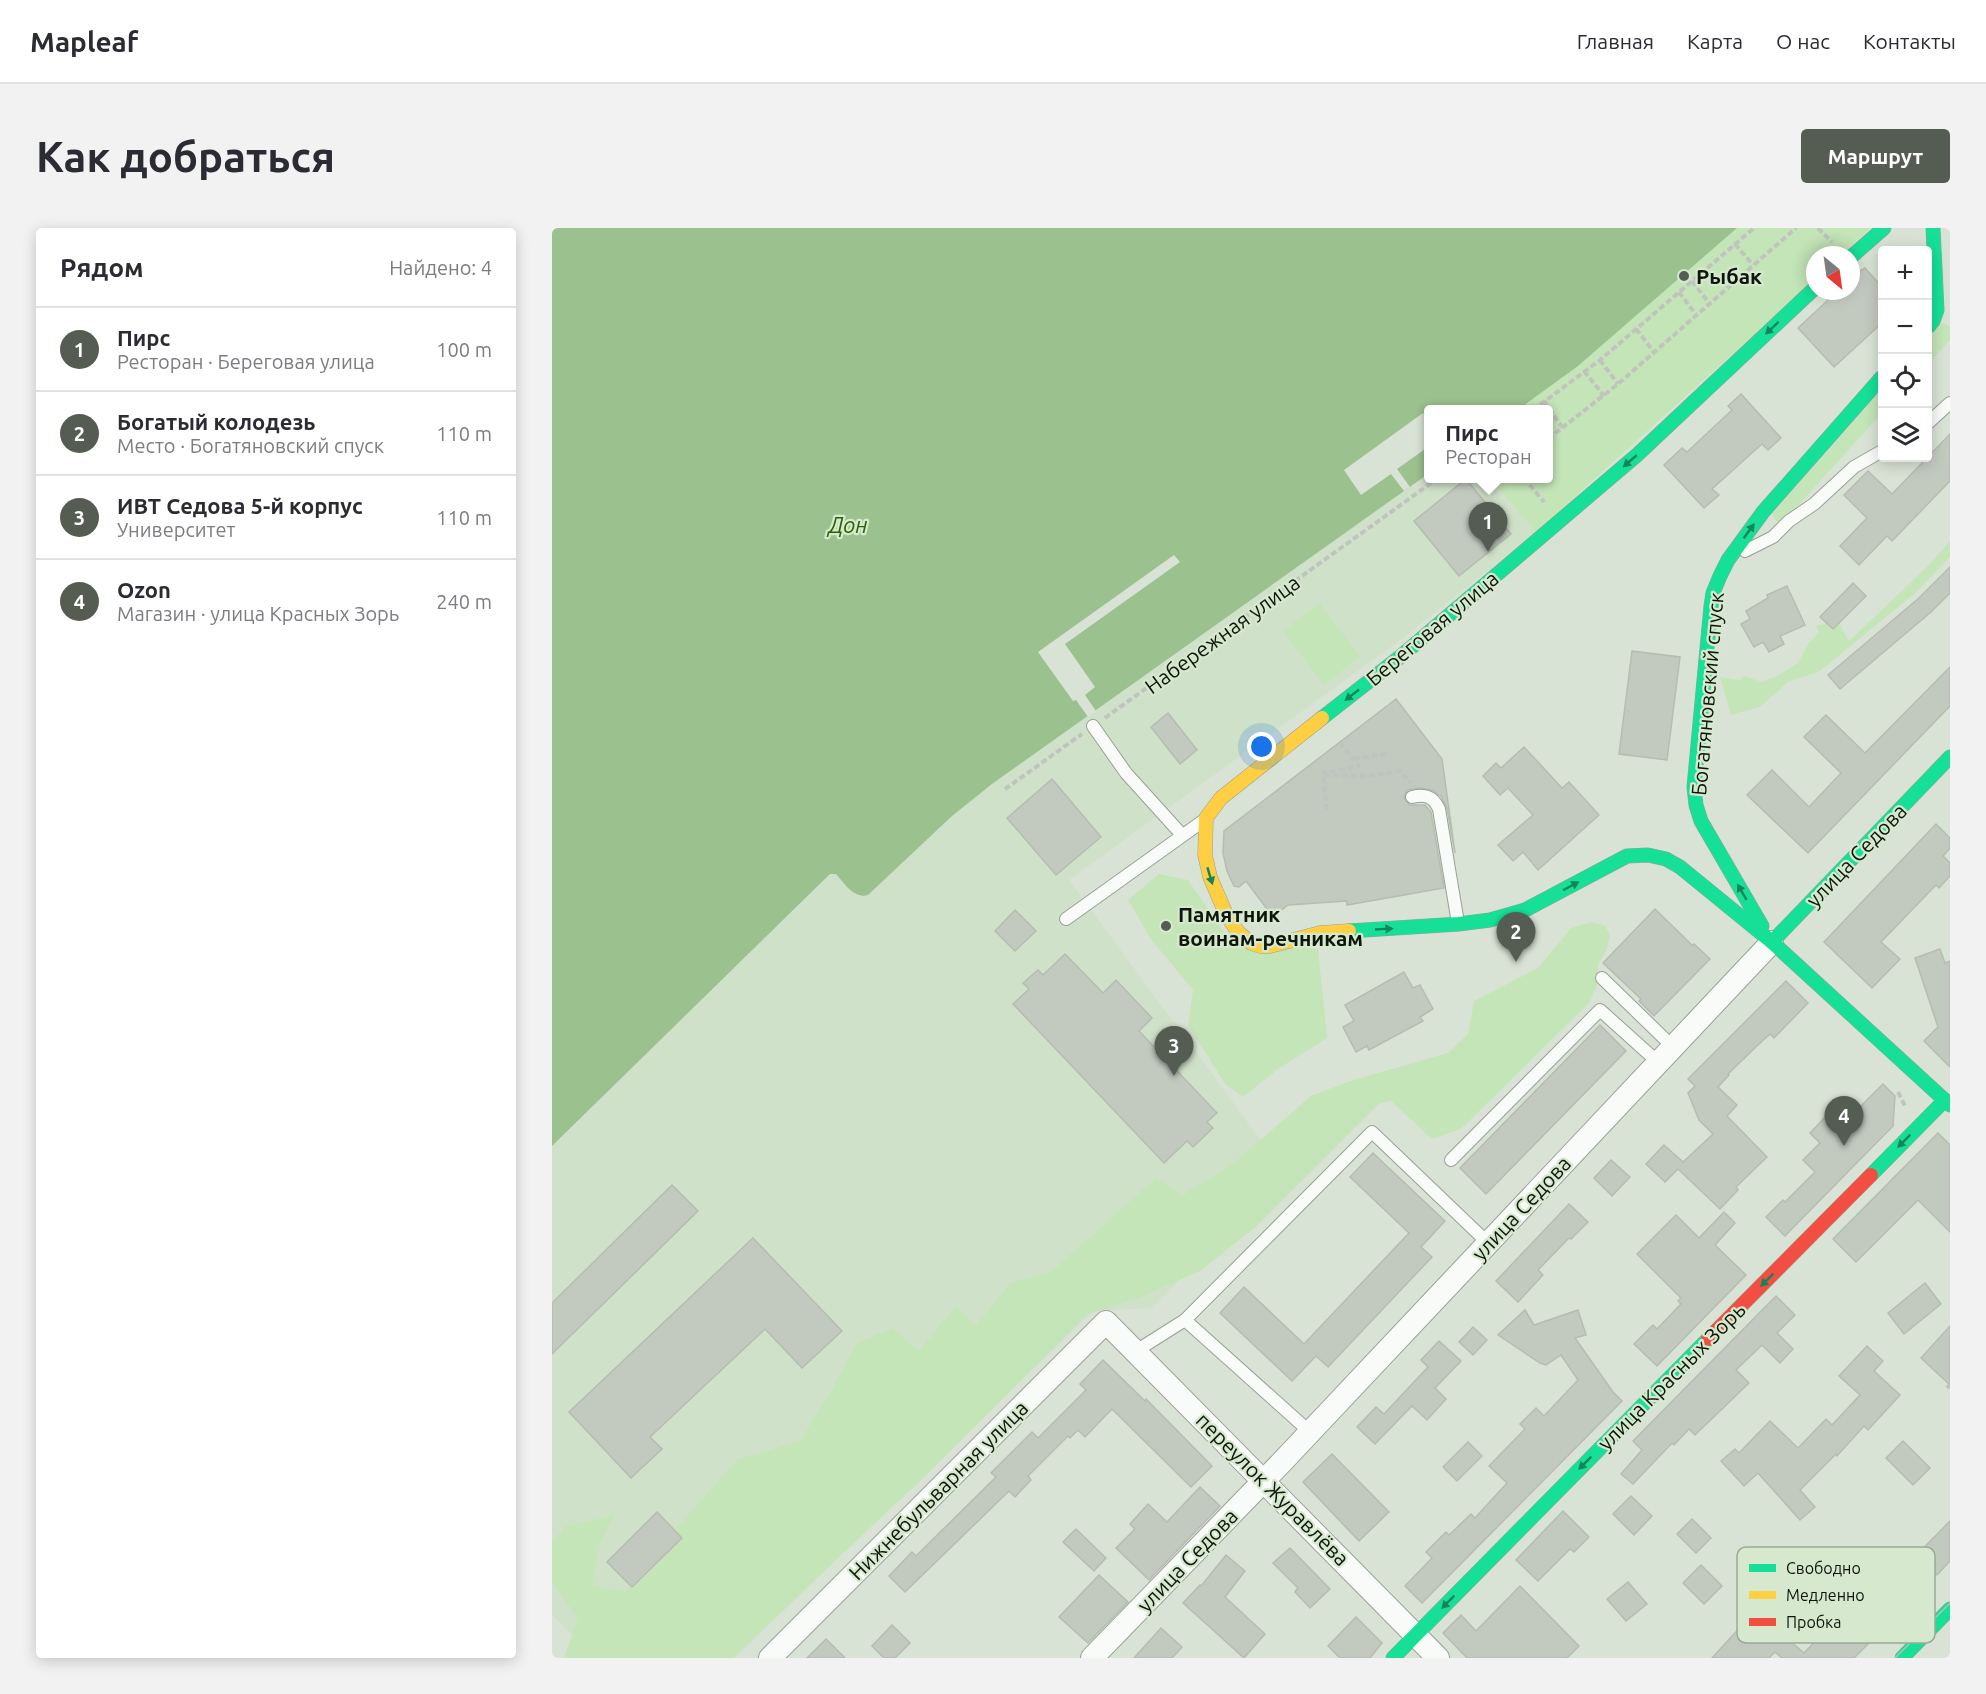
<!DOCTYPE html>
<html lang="ru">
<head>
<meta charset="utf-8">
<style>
  :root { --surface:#fff; --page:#f2f2f3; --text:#2b2b33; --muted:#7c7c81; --line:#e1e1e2; --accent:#555d52 }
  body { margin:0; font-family:Ubuntu,sans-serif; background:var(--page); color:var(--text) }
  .controls { position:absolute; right:18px; top:18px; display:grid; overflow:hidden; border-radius:6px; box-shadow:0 3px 15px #0003 }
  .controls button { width:54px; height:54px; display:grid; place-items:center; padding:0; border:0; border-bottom:2px solid var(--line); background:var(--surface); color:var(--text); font:30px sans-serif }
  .compass { position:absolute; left:1254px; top:18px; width:54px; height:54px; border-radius:50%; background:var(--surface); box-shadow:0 3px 15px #0003; rotate:151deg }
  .you { position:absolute; left:710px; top:519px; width:21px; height:21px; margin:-15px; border:4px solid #fff; border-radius:50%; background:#1a73e8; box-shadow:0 0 0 9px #1a73e833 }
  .badge { display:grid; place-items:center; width:39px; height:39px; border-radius:50%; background:var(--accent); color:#fff; font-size:20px; font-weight:700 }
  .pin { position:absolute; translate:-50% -50px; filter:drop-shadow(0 2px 3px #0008) }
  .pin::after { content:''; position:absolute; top:32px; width:21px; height:18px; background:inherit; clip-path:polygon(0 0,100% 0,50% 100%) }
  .popup { position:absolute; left:872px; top:177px; width:129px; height:78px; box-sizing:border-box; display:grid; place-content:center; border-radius:6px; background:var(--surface); filter:drop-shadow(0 2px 4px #0005); font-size:20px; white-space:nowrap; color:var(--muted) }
  .popup b { font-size:22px; color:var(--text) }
  .popup::after { content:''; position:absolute; left:50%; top:100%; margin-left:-12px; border:12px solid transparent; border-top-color:var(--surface) }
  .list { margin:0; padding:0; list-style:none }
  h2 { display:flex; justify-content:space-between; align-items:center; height:78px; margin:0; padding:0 24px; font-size:26px }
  h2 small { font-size:20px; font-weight:400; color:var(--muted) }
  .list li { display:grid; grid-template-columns:39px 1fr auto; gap:18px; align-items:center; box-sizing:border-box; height:84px; padding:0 24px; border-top:2px solid var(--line) }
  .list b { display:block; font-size:22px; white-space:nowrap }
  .list p { margin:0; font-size:20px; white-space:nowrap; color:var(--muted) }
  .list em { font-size:20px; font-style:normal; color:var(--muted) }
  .icon { flex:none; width:33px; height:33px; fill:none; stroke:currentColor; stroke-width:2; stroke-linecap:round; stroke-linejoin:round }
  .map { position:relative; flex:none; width:1398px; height:1430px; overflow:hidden; border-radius:6px }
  header { display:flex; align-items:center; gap:36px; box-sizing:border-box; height:84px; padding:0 30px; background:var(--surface); border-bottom:2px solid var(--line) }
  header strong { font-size:28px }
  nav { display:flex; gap:33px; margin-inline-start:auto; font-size:21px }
  .intro { display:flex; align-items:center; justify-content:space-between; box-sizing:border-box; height:144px; padding:0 36px }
  h1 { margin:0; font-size:42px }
  .button { padding:15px 27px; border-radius:6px; background:var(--accent); color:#fff; font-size:21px; font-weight:700 }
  main { display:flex; gap:36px; padding:0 36px }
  aside { flex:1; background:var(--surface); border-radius:6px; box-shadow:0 3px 15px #0003 }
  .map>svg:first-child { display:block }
</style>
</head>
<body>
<header>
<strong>Mapleaf</strong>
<nav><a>Главная</a><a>Карта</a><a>О нас</a><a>Контакты</a></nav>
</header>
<div class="intro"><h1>Как добраться</h1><a class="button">Маршрут</a></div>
<main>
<aside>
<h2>Рядом<small>Найдено: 4</small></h2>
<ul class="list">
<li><span class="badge">1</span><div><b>Пирс</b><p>Ресторан · Береговая улица</p></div><em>100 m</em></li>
<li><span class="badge">2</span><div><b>Богатый колодезь</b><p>Место · Богатяновский спуск</p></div><em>110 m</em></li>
<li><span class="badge">3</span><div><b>ИВТ Седова 5-й корпус</b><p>Университет</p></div><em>110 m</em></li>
<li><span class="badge">4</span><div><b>Ozon</b><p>Магазин · улица Красных Зорь</p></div><em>240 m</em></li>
</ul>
</aside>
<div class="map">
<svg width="1398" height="1430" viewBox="0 0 1398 1430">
  <rect width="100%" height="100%" fill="#d9e3d5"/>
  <path fill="#d0e1c9" d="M876 246V250L939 251 984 304 850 411 517 652 733 945 600 1080 541 1083 183 1430H42L0 1387V918L278 646 281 645 284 646 304 667H316L400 588 440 556Z"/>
  <g fill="#c4e5b8">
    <path d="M1185 0H1319L1289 27H1263V51L984 304 939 251 996 250V182L967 181 1026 138Z"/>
    <path d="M1389 95 1398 98V112L1376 136V111Z"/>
    <path d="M1330 161V185L1231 294H1225L1220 286Z"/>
    <path d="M1398 313V329L1362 366 1268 443 1236 454 1208 479 1179 487 1168 449 1187 452 1192 448 1210 454 1223 449 1246 435 1256 416 1267 404 1264 398 1285 392 1297 413 1378 336Z"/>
    <path d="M767 375 808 428 772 457 731 403Z"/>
    <path d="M607 646 636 652 672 704 766 721 775 810 726 841 691 869 674 857 636 797 641 762 599 711 576 672Z"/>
    <path d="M1040 694 1053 698 1058 707 1055 721 1046 737 1045 757 1037 775 909 901 880 911 839 873 828 875 705 998 648 1043 589 1069 536 1086 369 1252 180 1430H12L26 1391 0 1353V1315L12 1299 62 1287 46 1319 41 1357 73 1364 110 1316 186 1231 248 1213 280 1161 304 1116 340 1100 367 1123 403 1078 424 1098 458 1055 500 1043 604 950 631 967 684 933 759 868 798 853 896 825 916 806 922 773 986 740 1019 700Z"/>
  </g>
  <path fill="#9bc18e" d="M0 0H1185L1026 138 967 181 876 182V246L440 556 400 588 316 667C302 671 293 656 284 646H278L0 918Z"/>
  <g fill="#d9e3d5">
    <path d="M871 185 876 191V219L845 241 858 259 852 263 839 246 809 267 792 242Z"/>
    <path d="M622 327 628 334 513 416 543 459 533 467 544 483 536 489 524 472 521 473 486 424Z"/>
  </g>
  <g fill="#c2cac0" stroke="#b5bcb1" stroke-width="1.5">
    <path d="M1313 40 1330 59V95L1282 139 1246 100 1275 73 1282 63H1299V48Z"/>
    <path d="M1189 166 1229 210 1216 222 1210 216 1160 261 1167 267 1152 280 1112 237 1130 220 1135 224 1180 182 1176 178Z"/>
    <path d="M1398 206V253L1340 313 1335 308 1307 337 1288 318 1315 290 1292 267 1316 243 1340 266Z"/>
    <path d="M914 251 959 306 907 348 862 293Z"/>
    <path d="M1398 339V365L1379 384 1288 461 1276 447 1367 370Z"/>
    <path d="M1301 355 1314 368 1281 401 1268 389Z"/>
    <path d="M1235 358 1253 397 1228 408 1232 416 1217 424 1211 414 1202 419 1189 396 1198 391 1194 383 1216 370 1215 367Z"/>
    <path d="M1080 423 1128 429 1115 532 1067 526Z"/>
    <path d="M1398 439V478L1256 625 1195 567 1220 542 1257 579 1289 545 1252 509 1274 487 1313 525Z"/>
    <path d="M844 471 890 531 903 625 895 580 889 568 880 562 868 560 855 562 852 570 857 577H873L879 584 892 660 795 677V673L736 677 721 689 694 653 687 659 682 658 675 643 671 625 672 603Z"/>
    <path d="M616 485 645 522 628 536 599 499Z"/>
    <path d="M972 519 1010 560 1017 554 1047 587 986 642 971 624 961 633 946 617 981 587 956 560 948 567 931 548 944 535 949 540Z"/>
    <path d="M500 551 549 609 504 647 455 590Z"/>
    <path d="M1384 596 1398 610V620L1391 628 1398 635V648L1387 660 1384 657 1329 714 1348 731 1320 760 1272 714Z"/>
    <path d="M1103 681 1141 718 1142 716 1158 731 1102 788 1087 773 1089 771 1051 735Z"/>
    <path d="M463 682 484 703 463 723 443 703Z"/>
    <path d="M1388 721 1393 735 1398 733V839L1372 813 1386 799 1363 730Z"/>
    <path d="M513 726 551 765 564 752 600 790 587 803 665 885 655 894 661 900 641 919 635 913 612 935 461 776 477 761 471 755 486 742 491 747Z"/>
    <path d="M852 744 861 760 868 757 881 781 868 789 871 793 817 822 815 818 804 824 791 799 802 793 793 777Z"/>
    <path d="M1234 753 1256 775 1222 810 1218 806 1207 816 1176 846 1177 847 1166 859 1185 877 1175 888 1215 929 1184 959 1186 962 1168 981 1126 941 1113 954 1094 936 1112 917 1131 934 1161 906 1147 892 1136 865 1143 858 1136 851Z"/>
    <path d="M1048 797 1074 823 934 966 908 940Z"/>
    <path d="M1331 856 1343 868 1341 898 1233 1008 1214 989 1231 972 1233 974 1263 944 1251 932 1268 915 1258 905 1279 883 1292 895Z"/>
    <path d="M1386 905 1398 917V1004L1366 972 1304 1034 1281 1011Z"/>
    <path d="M821 925 893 993 869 1019 880 1029 776 1139 764 1128 740 1153 668 1085 692 1059 752 1116 857 1005 798 949Z"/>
    <path d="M1059 932 1078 949 1060 968 1042 950Z"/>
    <path d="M120 957 146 983 0 1126V1075Z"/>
    <path d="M1017 976 1036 994 1019 1011 1017 1010 986 1042 991 1047 966 1074 944 1053Z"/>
    <path d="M1172 984 1183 995 1163 1017 1194 1047 1105 1138 1082 1116 1101 1097 1105 1101 1129 1076 1126 1073 1129 1070 1085 1026 1124 987 1147 1010Z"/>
    <path d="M201 1010 290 1103 250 1140 213 1101 98 1209 110 1221 79 1250 17 1184Z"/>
    <path d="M1373 1055 1389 1076 1352 1106 1336 1085Z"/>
    <path d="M1224 1068 1243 1087 1225 1105 1241 1121 1228 1135 1210 1117 1184 1142 1197 1155 1143 1207 1137 1201 1122 1217 1120 1215 1081 1256 1069 1246 1090 1222 1081 1213Z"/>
    <path d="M973 1082 982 1097 1026 1082 1034 1107 1023 1110 1061 1164 1070 1173 870 1375 853 1358 880 1330 874 1324 894 1304 897 1307 919 1286 923 1290 955 1255 937 1238 973 1201 968 1196 984 1180 992 1188 1026 1152 1009 1127 994 1137 988 1135 946 1107Z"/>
    <path d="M1398 1098V1157L1369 1130Z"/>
    <path d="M921 1099 935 1112 921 1127 907 1114Z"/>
    <path d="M887 1113 909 1133 883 1160 894 1171 875 1192 860 1178 823 1216 805 1199 824 1179 832 1186 876 1139 869 1132Z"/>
    <path d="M1315 1118 1331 1133 1322 1143 1348 1167 1316 1202 1312 1198 1285 1228 1284 1226 1248 1262 1263 1279 1248 1292 1206 1245 1192 1258 1169 1233 1183 1221 1187 1225 1218 1193 1246 1220 1274 1191 1280 1197 1308 1167 1287 1148Z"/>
    <path d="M551 1132 593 1173 594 1171 660 1238 639 1259 560 1181 533 1209 526 1202 518 1210 516 1208 476 1248 479 1252 463 1269 457 1263 353 1364 337 1348 360 1324 364 1328 444 1249 439 1245 480 1204 486 1210 534 1162 528 1156Z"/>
    <path d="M1351 1213 1378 1240 1361 1257 1334 1230Z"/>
    <path d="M916 1214 930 1228 905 1253 891 1239Z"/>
    <path d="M780 1226 837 1284 807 1313 751 1254Z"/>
    <path d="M648 1259 668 1278 597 1352 564 1320 583 1301 578 1296 596 1276 615 1294Z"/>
    <path d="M1079 1268 1100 1288 1082 1307 1061 1286Z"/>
    <path d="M1011 1283 1037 1309 1022 1324 1018 1321 986 1353 964 1332Z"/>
    <path d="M105 1284 130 1310 80 1359 55 1334Z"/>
    <path d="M1140 1291 1159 1310 1144 1325 1125 1306Z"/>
    <path d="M1398 1293V1333L1385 1347 1375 1337 1346 1368 1355 1377 1302 1430H1230L1223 1424 1217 1430H1160L1203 1383 1252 1425 1275 1401 1212 1342 1227 1326 1288 1384 1325 1347 1327 1348 1344 1330 1354 1338Z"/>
    <path d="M524 1301 554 1330 542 1343 511 1314Z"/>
    <path d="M738 1320 778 1361 758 1380 743 1364 746 1360 721 1335Z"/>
    <path d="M674 1327 693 1343 673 1369 713 1406 692 1430 631 1375 648 1357 649 1358Z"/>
    <path d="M1149 1337 1170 1358 1152 1376 1131 1355Z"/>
    <path d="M547 1347 576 1374 536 1415 507 1389Z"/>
    <path d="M1076 1354 1095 1376 1074 1393 1055 1371Z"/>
    <path d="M968 1358 1027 1418 1015 1430H915L891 1405 909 1387 924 1403Z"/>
    <path d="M804 1389 830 1415 818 1430H788L776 1418Z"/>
    <path d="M340 1397 358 1415 343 1430H332L320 1418Z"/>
    <path d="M609 1400 630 1419 620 1430H582Z"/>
    <path d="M274 1411 293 1430H255Z"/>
  </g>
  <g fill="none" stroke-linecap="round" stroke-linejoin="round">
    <defs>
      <g id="lane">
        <path d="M1376 195 1398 175"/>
        <path d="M1193 323 1221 309 1237 293 1262 276 1302 239 1330 223"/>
        <path d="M541 498 574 545 630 607"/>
        <path d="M860 569C873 566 881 568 887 581L906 695"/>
        <path d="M514 691 651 593"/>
        <path d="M1050 750 1121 819"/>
        <path d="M899 932 1048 782 1107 835"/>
        <path d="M633 1092 758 1204"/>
        <path d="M584 1123 633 1092 820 904 936 1015"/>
      </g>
      <g id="street">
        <path d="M218 1430 554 1094 886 1430"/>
        <path d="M540 1430 729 1235 1220 714"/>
      </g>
      <g id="fast">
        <path d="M1299 29 1332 0"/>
        <path d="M1376 99 1381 93 1385 82 1381 0"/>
        <path d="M770 490 848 429 1085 227 1263 60"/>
        <path d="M1210 698 1149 593 1144 577 1142 559 1159 378 1161 365 1168 348 1176 332 1211 284 1330 149"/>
        <path d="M797 703 907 696 938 692 973 682 1075 628 1096 627 1114 631 1128 639 1220 714 1398 877"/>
        <path d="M1220 714 1398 529"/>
        <path d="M1319 947 1393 872"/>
        <path d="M841 1430 1156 1111"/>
        <path d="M1350 1430 1398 1381"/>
      </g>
      <path id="slow" d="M770 490 669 570 654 590 653 627 658 649 674 686 686 704 699 715 708 718H718L768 705 797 703"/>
      <path id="jam" d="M1156 1111 1319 947"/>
    </defs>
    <use href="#lane" stroke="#99a095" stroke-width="14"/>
    <use href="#street" stroke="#99a095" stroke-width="24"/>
    <use href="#fast" stroke="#99a095" stroke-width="15"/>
    <use href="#slow" stroke="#99a095" stroke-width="15"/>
    <use href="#jam" stroke="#99a095" stroke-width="15"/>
    <g stroke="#c0c3be" stroke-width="4" stroke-dasharray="6 3" stroke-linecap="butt">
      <path d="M1266 0 1280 14"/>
      <path d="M1183 16 1201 37"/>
      <path d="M1140 53 1157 75"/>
      <path d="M1127 64 1144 87"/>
      <path d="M1084 101 1102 124"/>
      <path d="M1048 132 1066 156"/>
      <path d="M1032 143 1052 168"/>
      <path d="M992 173 1010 199"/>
      <path d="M981 182 1048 132 1202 0"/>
      <path d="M996 211 1066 156 1244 0"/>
      <path d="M972 250 992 274"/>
      <path d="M553 490 886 250"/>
      <path d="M802 531 838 525"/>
      <path d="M771 547V545L807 538 789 516"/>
      <path d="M453 561 530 506"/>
      <path d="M775 582 771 547 816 548 848 543 859 555"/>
      <path d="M1346 864 1353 878"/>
      <path d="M1395 1157 1398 1160"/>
    </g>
    <use href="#lane" stroke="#f9fbf9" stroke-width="12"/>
    <use href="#street" stroke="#f9fbf9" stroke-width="22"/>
    <use href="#fast" stroke="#16e098" stroke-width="14"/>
    <use href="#slow" stroke="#ffcf43" stroke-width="14"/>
    <use href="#jam" stroke="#f24e42" stroke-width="14"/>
    <path stroke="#babcb9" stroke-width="1.5" d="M1343 1430 1398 1375"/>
  </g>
  <defs><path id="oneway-solid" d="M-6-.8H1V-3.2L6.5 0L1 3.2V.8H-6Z" transform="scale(1.5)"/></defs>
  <g fill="#128559">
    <use href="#oneway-solid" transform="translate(1220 100) rotate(137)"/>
    <use href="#oneway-solid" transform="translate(1078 233) rotate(139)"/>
    <use href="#oneway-solid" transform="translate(1197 303) rotate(-54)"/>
    <use href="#oneway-solid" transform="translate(800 467) rotate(142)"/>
    <use href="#oneway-solid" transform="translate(658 648) rotate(73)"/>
    <use href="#oneway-solid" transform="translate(1019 658) rotate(-28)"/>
    <use href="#oneway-solid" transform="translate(1190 664) rotate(-120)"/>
    <use href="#oneway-solid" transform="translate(832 701) rotate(-3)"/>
    <use href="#oneway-solid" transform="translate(1352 913) rotate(135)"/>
    <use href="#oneway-solid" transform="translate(1215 1052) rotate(135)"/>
    <use href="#oneway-solid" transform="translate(1033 1235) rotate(135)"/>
    <use href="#oneway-solid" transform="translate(896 1374) rotate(135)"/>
  </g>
  <g fill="#555d52" stroke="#d6e9cf" stroke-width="2">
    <circle cx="1132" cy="48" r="6"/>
    <circle cx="614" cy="698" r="6"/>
  </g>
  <g text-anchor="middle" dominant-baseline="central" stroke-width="4.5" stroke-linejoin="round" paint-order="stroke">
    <g font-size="21" font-weight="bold" fill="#0e150c" stroke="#d6e9cf" text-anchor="start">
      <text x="1144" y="48">Рыбак</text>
      <text x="626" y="686">Памятник<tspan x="626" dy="24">воинам-речникам</tspan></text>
    </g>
    <g font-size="21" fill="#0e150c" stroke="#d6e9cf">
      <text transform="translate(880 400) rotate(-40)">Береговая улица</text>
      <text transform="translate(670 406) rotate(-36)">Набережная улица</text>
      <text transform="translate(1155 466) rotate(-85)">Богатяновский спуск</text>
      <text transform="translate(1304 627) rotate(-46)">улица Седова</text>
      <text transform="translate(969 980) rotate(-47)">улица Седова</text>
      <text transform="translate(1119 1148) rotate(-45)">улица Красных Зорь</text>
      <text transform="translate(721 1261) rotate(45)">переулок Журавлёва</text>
      <text transform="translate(386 1262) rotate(-45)">Нижнебульварная улица</text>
      <text transform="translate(635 1332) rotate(-46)">улица Седова</text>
    </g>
    <g font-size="22" font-style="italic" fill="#286501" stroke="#d6e9cf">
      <text x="296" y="296">Дон</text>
    </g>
  </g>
  <rect x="1185" y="1319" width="198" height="96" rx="9" fill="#d6e9cf" stroke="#9aa994" stroke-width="1.5"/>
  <rect x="1197" y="1336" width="27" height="8" fill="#16e098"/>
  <rect x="1197" y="1363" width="27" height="8" fill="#ffcf43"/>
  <rect x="1197" y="1390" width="27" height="8" fill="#f24e42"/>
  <g font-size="16" fill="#0e150c">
    <text x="1234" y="1346">Свободно</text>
    <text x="1234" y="1373">Медленно</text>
    <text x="1234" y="1400">Пробка</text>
  </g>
</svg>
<div class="controls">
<button>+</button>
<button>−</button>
<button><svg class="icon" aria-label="locate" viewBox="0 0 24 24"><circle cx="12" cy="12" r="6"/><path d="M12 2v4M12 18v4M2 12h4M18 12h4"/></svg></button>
<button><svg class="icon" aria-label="layers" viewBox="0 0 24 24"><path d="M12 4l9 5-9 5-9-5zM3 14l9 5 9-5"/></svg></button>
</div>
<svg class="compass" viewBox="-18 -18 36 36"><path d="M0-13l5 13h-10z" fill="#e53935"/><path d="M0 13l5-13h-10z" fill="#7c7c81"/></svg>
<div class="you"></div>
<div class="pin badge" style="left:936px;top:324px">1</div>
<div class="popup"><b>Пирс</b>Ресторан</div>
<div class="pin badge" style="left:964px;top:734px">2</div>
<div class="pin badge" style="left:622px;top:848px">3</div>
<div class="pin badge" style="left:1292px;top:918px">4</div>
</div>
</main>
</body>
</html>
